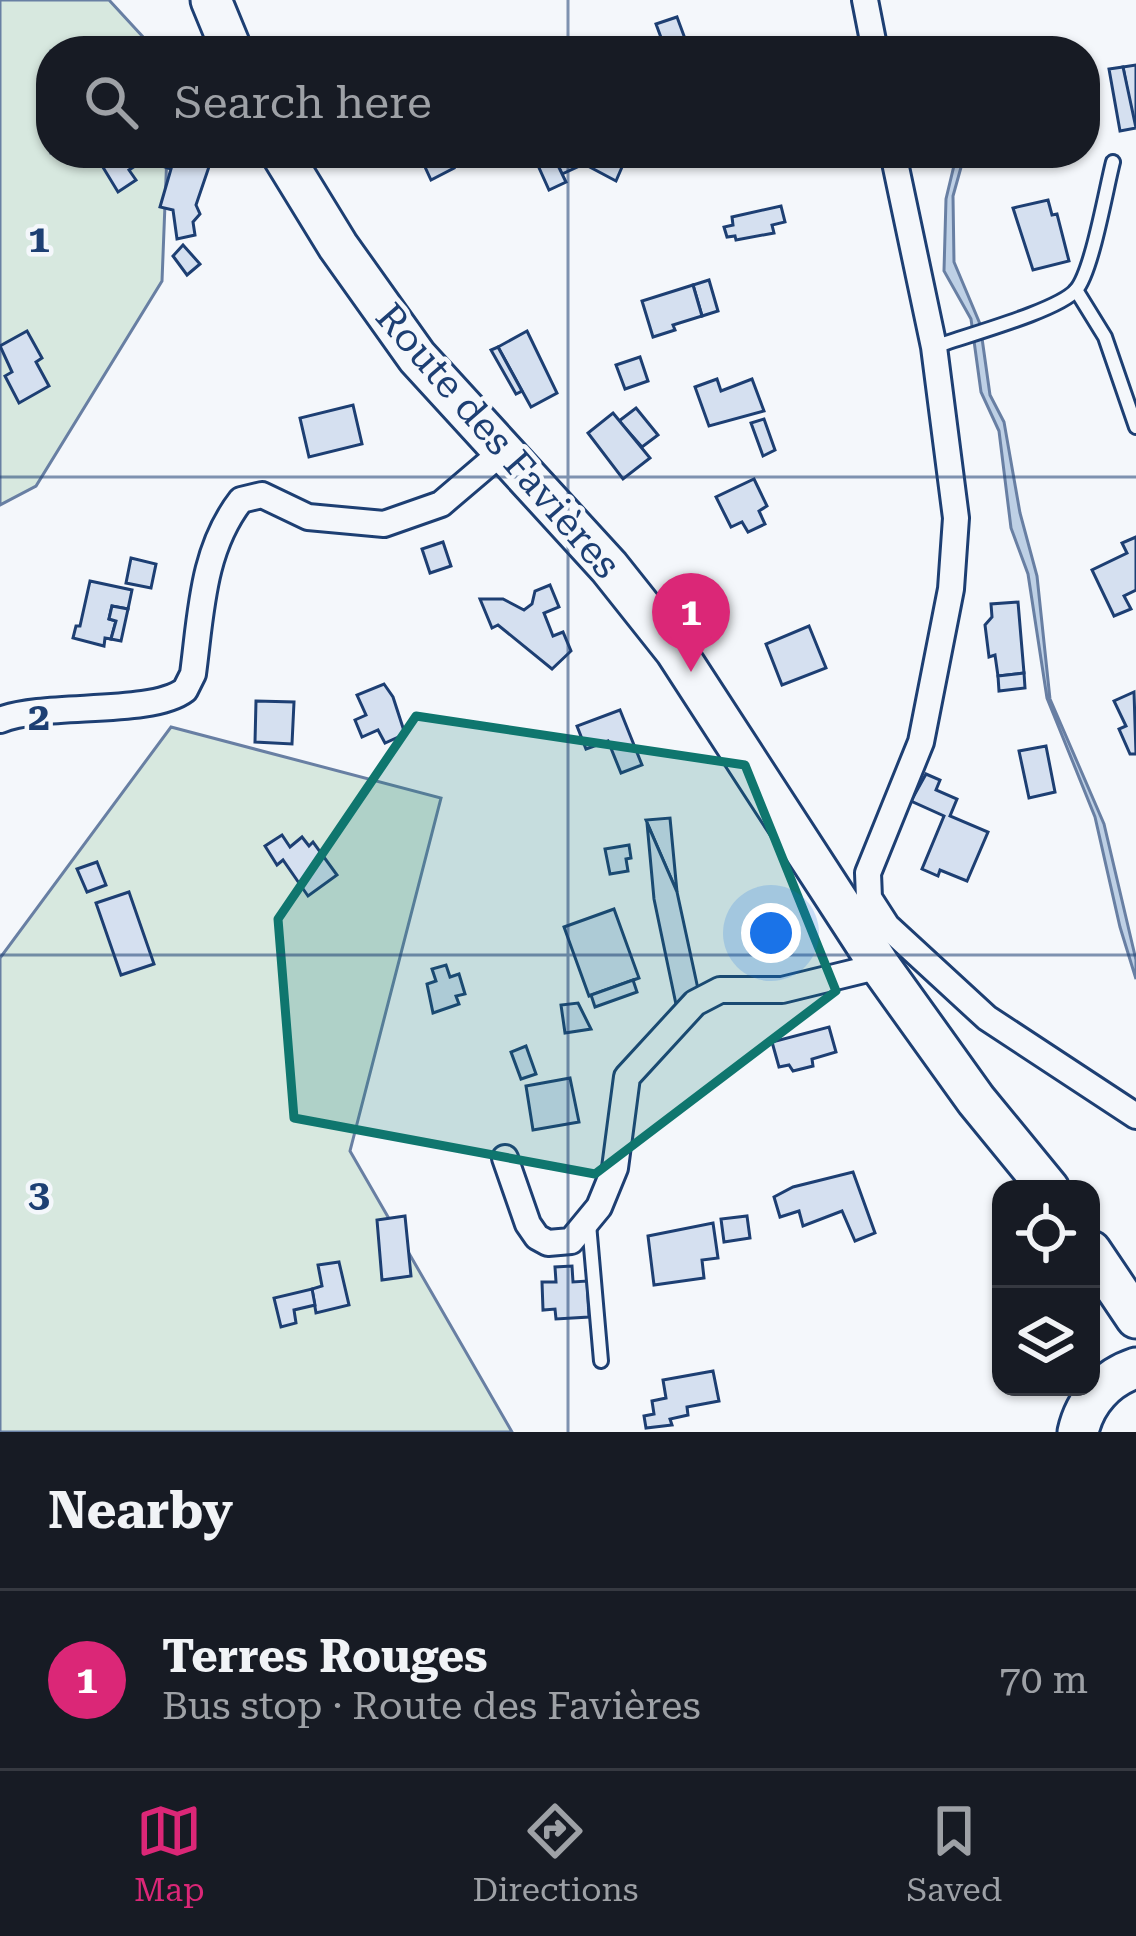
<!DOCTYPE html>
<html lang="en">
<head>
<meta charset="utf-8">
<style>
  :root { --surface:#171b24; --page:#242831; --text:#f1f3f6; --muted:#9ea1a6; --line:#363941; --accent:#db2777 }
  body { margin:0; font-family:"Roboto Serif",serif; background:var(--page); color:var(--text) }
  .controls { position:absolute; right:36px; bottom:36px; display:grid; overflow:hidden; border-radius:24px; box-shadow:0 3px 9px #0004 }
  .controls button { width:108px; height:108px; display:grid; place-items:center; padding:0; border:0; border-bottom:3px solid var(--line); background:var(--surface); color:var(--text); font:60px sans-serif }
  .you { position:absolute; left:771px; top:933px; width:42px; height:42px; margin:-30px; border:9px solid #fff; border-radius:50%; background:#1a73e8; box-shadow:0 0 0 18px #1a73e833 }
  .badge { display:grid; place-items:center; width:78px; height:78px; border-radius:50%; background:var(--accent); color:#fff; font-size:39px; font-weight:700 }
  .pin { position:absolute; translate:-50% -99px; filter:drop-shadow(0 3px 6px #0008) }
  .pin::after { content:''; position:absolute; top:63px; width:42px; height:36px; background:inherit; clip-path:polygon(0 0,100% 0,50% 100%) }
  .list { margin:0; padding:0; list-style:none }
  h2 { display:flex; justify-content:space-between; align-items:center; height:156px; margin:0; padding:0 48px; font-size:51px }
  h2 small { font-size:39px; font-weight:400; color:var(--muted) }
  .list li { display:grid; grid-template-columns:78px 1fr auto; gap:36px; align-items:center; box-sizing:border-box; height:180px; padding:0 48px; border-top:3px solid var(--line) }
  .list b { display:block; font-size:45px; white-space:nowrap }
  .list p { margin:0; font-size:39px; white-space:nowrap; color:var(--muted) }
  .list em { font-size:39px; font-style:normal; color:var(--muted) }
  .icon { flex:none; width:66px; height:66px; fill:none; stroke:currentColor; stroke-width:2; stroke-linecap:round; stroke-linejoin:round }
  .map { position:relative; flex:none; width:1136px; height:1432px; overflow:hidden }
  .search { position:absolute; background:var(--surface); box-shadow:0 3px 9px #0004; left:36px; right:36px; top:36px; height:132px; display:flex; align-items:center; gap:30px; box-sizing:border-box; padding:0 42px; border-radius:48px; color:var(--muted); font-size:45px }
  .sheet { height:336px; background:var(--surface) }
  nav { display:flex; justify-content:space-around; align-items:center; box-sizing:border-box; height:168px; border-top:3px solid var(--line); background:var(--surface); font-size:33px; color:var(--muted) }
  nav a { display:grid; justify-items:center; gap:6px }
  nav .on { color:var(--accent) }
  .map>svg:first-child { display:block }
</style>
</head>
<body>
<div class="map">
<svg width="1136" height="1432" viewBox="0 0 1136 1432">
  <rect width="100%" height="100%" fill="#f4f7fb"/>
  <g fill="#d7e8df" stroke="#687fa3" stroke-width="3">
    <path d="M0 0H109L156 51H51V153H167L162 281 36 486 0 505Z"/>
    <path d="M171 727 441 798 350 1151 512 1432H0V958Z"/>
  </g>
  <path fill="#bed0e5" stroke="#687fa3" stroke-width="3" d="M957 153H965L953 196 954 262 980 324 990 395 1004 422 1020 513 1037 576 1050 699 1104 824 1136 960V979L1120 927 1095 817 1047 698 1028 574 1011 528 999 431 981 392 971 319 944 271 946 199Z"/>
  <g fill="#d5e0f0" stroke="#1d3f73" stroke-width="3">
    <path d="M677 17 687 44 666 51 656 24Z"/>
    <path d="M1136 65V121H1133L1123 67Z"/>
    <path d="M1123 67 1136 128 1120 131 1109 69Z"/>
    <path d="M118 153H131L138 164 129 170 136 180 118 192 101 164Z"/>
    <path d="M169 153 213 155 196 205 200 214 193 222 195 235 177 239 173 210 160 207 171 169 165 167Z"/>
    <path d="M425 153H447L454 168 431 180 420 156Z"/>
    <path d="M552 153H628L616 181 584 164 562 174Z"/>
    <path d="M552 153 566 182 549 190 536 161Z"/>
    <path d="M1048 200 1052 215 1057 214 1069 261 1033 270 1013 208Z"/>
    <path d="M781 206 785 222 772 225 774 233 736 240 735 236 727 237 724 227 733 225 732 217Z"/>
    <path d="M183 245 200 264 187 275 173 256Z"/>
    <path d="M709 280 718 311 702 316 693 285Z"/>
    <path d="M693 285 702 316 673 325 675 330 653 337 642 301Z"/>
    <path d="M27 331 42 358 36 362 49 386 19 403 5 376 12 372 0 346Z"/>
    <path d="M527 331 557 393 531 407 498 347Z"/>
    <path d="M498 347 522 391 516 394 491 350Z"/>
    <path d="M640 357 648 381 625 389 616 365Z"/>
    <path d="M717 379 721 391 752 379 764 411 709 426 695 387Z"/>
    <path d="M353 405 362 444 309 457 300 418Z"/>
    <path d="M636 408 658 435 642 447 619 421Z"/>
    <path d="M613 413 650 458 623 479 588 433Z"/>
    <path d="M764 419 775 450 763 456 751 423Z"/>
    <path d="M754 479 767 506 759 511 765 524 748 532 742 522 731 527 716 497Z"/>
    <path d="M1136 537V590L1124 596 1131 609 1114 616 1092 570 1127 553 1122 543Z"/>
    <path d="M443 542 451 566 430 573 422 549Z"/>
    <path d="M131 558 156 564 151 588 126 583Z"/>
    <path d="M90 581 132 590 128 609 112 606 109 619 116 621 111 639 105 638 104 646 73 638 76 626H80Z"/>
    <path d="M550 585 559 607 544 613 553 636 563 632 571 651 552 669 498 625 492 628 480 599H503L524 610 532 604 535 591Z"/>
    <path d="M1018 602 1024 673 998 676 995 655 989 657 985 625 992 617 991 604Z"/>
    <path d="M112 606 128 609 121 641 111 639 116 621 109 619Z"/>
    <path d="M809 626 826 668 782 685 766 644Z"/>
    <path d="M1024 673 1025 688 999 691 998 676Z"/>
    <path d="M384 684 393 697 405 734 385 743 378 730 362 737 355 720 366 715 357 695Z"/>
    <path d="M1134 692 1136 754H1130L1119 729 1126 726 1114 701Z"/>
    <path d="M256 701 294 702 292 744 255 742Z"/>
    <path d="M620 710 642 765 621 773 608 741 586 749 577 726Z"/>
    <path d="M1046 746 1055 792 1029 798 1019 751Z"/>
    <path d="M926 774 940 780 936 790 957 799 950 816 988 832 967 881 940 870 938 876 922 869 944 816 911 801Z"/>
    <path d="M670 818 677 892 646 820Z"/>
    <path d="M647 823 677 892 698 989 677 1009 654 899Z"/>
    <path d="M282 835 290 847 302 837 309 846 313 842 337 875 308 896 283 860 277 865 265 846Z"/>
    <path d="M629 845 631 858 626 859 628 871 610 874 605 849Z"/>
    <path d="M97 862 106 885 87 892 77 869Z"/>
    <path d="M129 892 154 964 121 975 96 903Z"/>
    <path d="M614 909 639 978 589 996 564 927Z"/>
    <path d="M446 965 450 977 459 974 465 994 456 996 459 1004 433 1013 427 984 436 981 432 969Z"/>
    <path d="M633 980 637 992 595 1007 591 995Z"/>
    <path d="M578 1003 591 1029 565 1033 561 1005Z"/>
    <path d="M829 1027 836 1052 812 1059 813 1066 793 1071 789 1065 779 1067 772 1042Z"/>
    <path d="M526 1046 536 1074 521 1079 511 1052Z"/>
    <path d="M570 1078 579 1122 533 1130 526 1086Z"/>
    <path d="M853 1172 875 1233 855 1241 842 1211 803 1226 799 1211 780 1217 774 1197 793 1187Z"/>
    <path d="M405 1216 411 1276 382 1280 377 1220Z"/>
    <path d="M747 1216 750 1238 724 1242 721 1219Z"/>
    <path d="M713 1223 718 1258 702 1260 704 1278 654 1285 648 1236Z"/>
    <path d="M339 1262 349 1305 316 1313 312 1289 322 1286 318 1265Z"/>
    <path d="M572 1266 573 1282 587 1281 589 1317 556 1319 555 1309 543 1310 542 1282H556L555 1267Z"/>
    <path d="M312 1289 315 1305 294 1310 296 1323 281 1327 274 1298Z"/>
    <path d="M713 1371 719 1401 687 1407 688 1415 670 1419 672 1425 646 1428 644 1416 654 1414 652 1401 666 1398 663 1380Z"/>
  </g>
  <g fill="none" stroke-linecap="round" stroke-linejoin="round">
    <defs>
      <g id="lane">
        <path d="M1076 290 1105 337 1136 427"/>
        <path d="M934 347C964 336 1058 311 1076 290 1092 272 1106 189 1113 162"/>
        <path d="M589 1224 601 1361"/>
      </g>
      <g id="street">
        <path d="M865 0 875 51"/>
        <path d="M893 153 934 347 956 518 951 589 921 742 868 873 869 898 887 926 987 1018 1136 1116"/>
        <path d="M0 720C45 702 151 716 185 690L193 674C201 614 202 550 241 500L262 495 308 517 384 524 441 504 502 452"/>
        <path d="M505 1158 528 1224 537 1237 548 1243 571 1241 599 1207 615 1168 627 1077 695 1003 720 990H782L880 966"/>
      </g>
      <g id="primary">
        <path d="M211 0 232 51"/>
        <path d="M281 153 338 246 417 357 609 567 675 650 880 966 976 1100 1049 1189"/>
        <path d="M1091 1251 1136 1318"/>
        <path d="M1078 1432C1085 1401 1106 1378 1136 1368"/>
      </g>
    </defs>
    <use href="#lane" stroke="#1d3f73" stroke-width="18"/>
    <use href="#street" stroke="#1d3f73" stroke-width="30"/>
    <use href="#primary" stroke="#1d3f73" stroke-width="45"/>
    <use href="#lane" stroke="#f4f7fb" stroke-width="12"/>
    <use href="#street" stroke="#f4f7fb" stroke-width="24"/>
    <use href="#primary" stroke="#f4f7fb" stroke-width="39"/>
  </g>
  <path fill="#0f766e" fill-opacity="0.2" stroke="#0f766e" stroke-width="9" stroke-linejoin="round" d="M416 716 745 765 836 991 595 1174 294 1118 278 919Z"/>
  <path fill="none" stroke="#1d3f73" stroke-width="3" stroke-opacity="0.55" d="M568 0V51M568 153V1432M0 477H1136M0 955H1136"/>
  <g text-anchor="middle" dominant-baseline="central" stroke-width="9" stroke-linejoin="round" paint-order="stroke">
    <g font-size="39" fill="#1d3f73" stroke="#f4f7fb">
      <text transform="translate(498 441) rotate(49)">Route des Favières</text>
    </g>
  </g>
  <g font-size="39" text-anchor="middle" font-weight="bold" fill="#1d3f73" stroke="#f4f7fb" stroke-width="9" stroke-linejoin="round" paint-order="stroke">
    <text x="39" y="252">1</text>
    <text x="39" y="730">2</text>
    <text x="39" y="1207">3</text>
  </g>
</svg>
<div class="controls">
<button><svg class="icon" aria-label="locate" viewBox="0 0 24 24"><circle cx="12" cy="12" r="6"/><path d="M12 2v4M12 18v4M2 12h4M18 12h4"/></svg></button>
<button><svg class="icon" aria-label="layers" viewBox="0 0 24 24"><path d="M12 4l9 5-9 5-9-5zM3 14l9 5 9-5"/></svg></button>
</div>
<div class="you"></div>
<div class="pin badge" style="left:691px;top:672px">1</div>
<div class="search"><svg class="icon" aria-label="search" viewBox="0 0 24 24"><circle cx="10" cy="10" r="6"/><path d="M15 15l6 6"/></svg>Search here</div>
</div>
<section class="sheet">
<h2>Nearby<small></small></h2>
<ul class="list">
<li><span class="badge">1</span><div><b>Terres Rouges</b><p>Bus stop · Route des Favières</p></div><em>70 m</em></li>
</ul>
</section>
<nav>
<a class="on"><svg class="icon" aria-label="map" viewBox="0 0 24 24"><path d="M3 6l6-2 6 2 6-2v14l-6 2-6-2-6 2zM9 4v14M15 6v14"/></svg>Map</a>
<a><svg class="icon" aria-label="directions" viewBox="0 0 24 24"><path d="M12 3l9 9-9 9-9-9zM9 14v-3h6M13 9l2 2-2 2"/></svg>Directions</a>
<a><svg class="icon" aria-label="saved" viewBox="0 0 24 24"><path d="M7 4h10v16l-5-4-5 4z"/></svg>Saved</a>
</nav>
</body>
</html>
